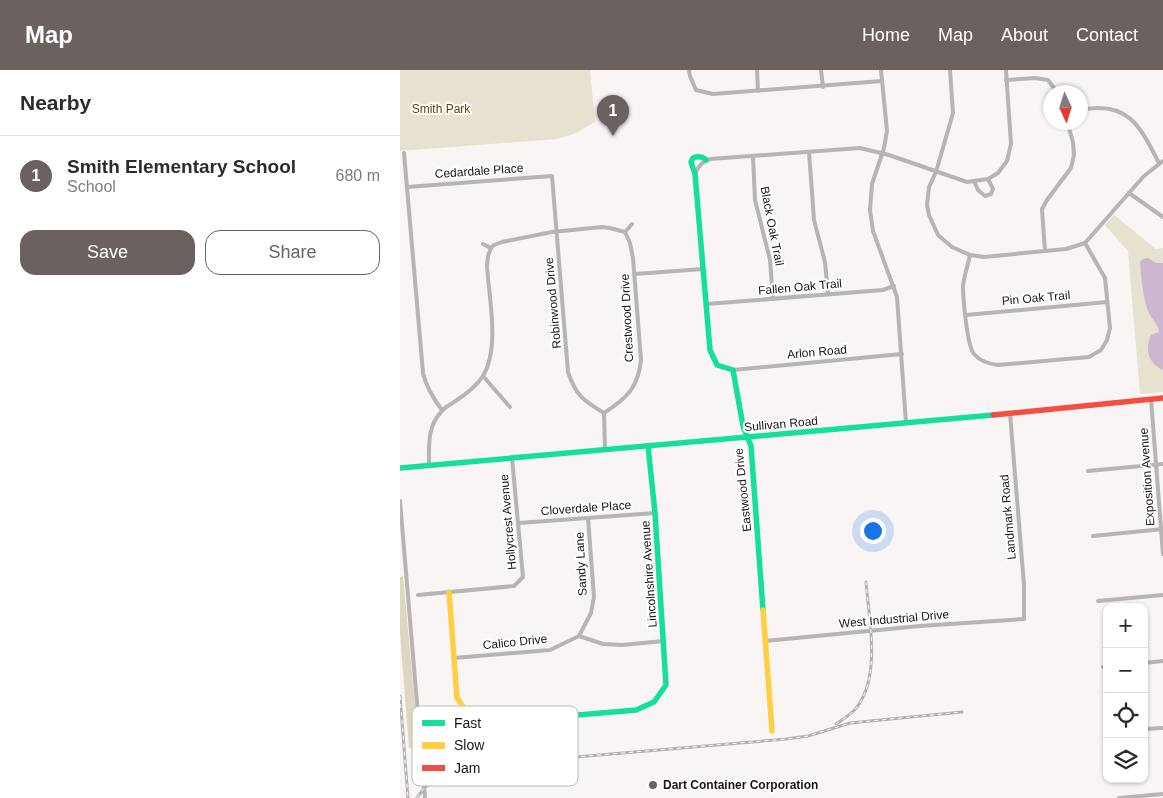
<!DOCTYPE html>
<html lang="en">
<head>
<meta charset="utf-8">
<style>
  :root { --surface:#fff; --page:#f7f7f7; --text:#2b2b33; --muted:#7c7c81; --line:#e1e1e2; --accent:#6b6260 }
  body { margin:0; font-family:Helvetica,sans-serif; background:var(--page); color:var(--text) }
  .controls { position:absolute; right:15px; bottom:15px; display:grid; overflow:hidden; border-radius:10px; box-shadow:0 1px 4px #0004 }
  .controls button { width:45px; height:45px; display:grid; place-items:center; padding:0; border:0; border-bottom:1px solid var(--line); background:var(--surface); color:var(--text); font:25px sans-serif }
  .compass { position:absolute; left:643px; top:15px; width:45px; height:45px; border-radius:50%; background:var(--surface); box-shadow:0 1px 4px #0004; rotate:176deg }
  .you { position:absolute; left:472px; top:460px; width:18px; height:18px; margin:-12px; border:4px solid #fff; border-radius:50%; background:#1a73e8; box-shadow:0 0 0 8px #1a73e833 }
  .badge { display:grid; place-items:center; width:32px; height:32px; border-radius:50%; background:var(--accent); color:#fff; font-size:16px; font-weight:700 }
  .pin { position:absolute; translate:-50% -41px; filter:drop-shadow(0 1px 2px #0008) }
  .pin::after { content:''; position:absolute; top:26px; width:18px; height:15px; background:inherit; clip-path:polygon(0 0,100% 0,50% 100%) }
  .list { margin:0; padding:0; list-style:none }
  h2 { display:flex; justify-content:space-between; align-items:center; height:65px; margin:0; padding:0 20px; font-size:21px }
  h2 small { font-size:16px; font-weight:400; color:var(--muted) }
  .list li { display:grid; grid-template-columns:32px 1fr auto; gap:15px; align-items:center; box-sizing:border-box; height:80px; padding:0 20px; border-top:1px solid var(--line) }
  .list b { display:block; font-size:19px; white-space:nowrap }
  .list p { margin:0; font-size:16px; white-space:nowrap; color:var(--muted) }
  .list em { font-size:16px; font-style:normal; color:var(--muted) }
  .actions { display:flex; gap:10px; padding:15px 20px }
  .actions a { flex:1; padding:11px 0; border:1px solid var(--accent); border-radius:15px; text-align:center; font-size:18px; color:var(--accent) }
  .actions .main { background:var(--accent); color:#fff }
  .icon { flex:none; width:28px; height:28px; fill:none; stroke:currentColor; stroke-width:2; stroke-linecap:round; stroke-linejoin:round }
  .map { position:relative; flex:none; width:763px; height:728px; overflow:hidden }
  header { display:flex; align-items:center; gap:30px; box-sizing:border-box; height:70px; padding:0 25px; background:var(--accent); color:#fff }
  header strong { font-size:24px }
  nav { display:flex; gap:28px; margin-inline-start:auto; font-size:18px }
  main { display:flex }
  aside { flex:1; background:var(--surface) }
  .map>svg:first-child { display:block }
</style>
</head>
<body>
<header>
<strong>Map</strong>
<nav><a>Home</a><a>Map</a><a>About</a><a>Contact</a></nav>
</header>
<main>
<aside>
<h2>Nearby<small></small></h2>
<ul class="list">
<li><span class="badge">1</span><div><b>Smith Elementary School</b><p>School</p></div><em>680 m</em></li>
</ul>
<div class="actions"><a class="main">Save</a><a>Share</a></div>
</aside>
<div class="map">
<svg width="763" height="728" viewBox="0 0 763 728">
  <rect width="100%" height="100%" fill="#f9f5f4"/>
  <g fill="#e7e1cf">
    <path d="M0 0H190L195 52 174 64 157 69 0 81Z"/>
    <path d="M714 145 756 179 763 178V322L740 324 728 181 705 155Z"/>
  </g>
  <path fill="#ded7bf" d="M3 506 19 677 9 678 0 563V507Z"/>
  <path fill="#cbb7d0" d="M748 188 756 193H763V300C749 293 744 281 751 265L759 262C758 253 751 249 748 241 743 228 741 206 740 192L743 189Z"/>
  <g fill="none" stroke-linecap="round" stroke-linejoin="round">
    <g stroke="#b8b3b4" stroke-width="4">
      <path d="M289 0 290 6 296 20 313 24 482 11"/>
      <path d="M357 0 358 21"/>
      <path d="M421 0 423 17"/>
      <path d="M481 0 487 61 484 78 472 114 470 140 473 161 497 227 506 353"/>
      <path d="M550 0 553 43 536 102 529 117 527 135 529 145 538 165 552 177 570 185 584 187 645 181 666 179 685 173 744 106 763 91"/>
      <path d="M606 10 635 8 648 10 657 22"/>
      <path d="M680 40C728 30 740 56 759 93"/>
      <path d="M409 82 414 150 425 192 428 224"/>
      <path d="M4 83 23 303C26 317 33 328 42 340"/>
      <path d="M353 87 355 130 370 190 373 229"/>
      <path d="M295 104C298 97 302 91 310 89L460 78 489 85 567 112 588 109 598 103 607 91 611 74 606 0"/>
      <path d="M574 111 578 120 585 126 591 124 593 119 588 109"/>
      <path d="M7 117 152 106 168 302C176 326 183 330 204 343"/>
      <path d="M729 123 763 147"/>
      <path d="M83 174 91 178 94 175 102 172 152 162 202 157 210 158 225 162"/>
      <path d="M645 181 642 139 647 130 671 98 674 85 673 72 667 52"/>
      <path d="M570 185C568 195 564 206 563 216 563 228 567 276 574 284 580 291 589 294 598 295L689 287 701 280 707 270 710 258 705 208 685 173"/>
      <path d="M235 204 303 199"/>
      <path d="M307 234 483 220 494 216"/>
      <path d="M566 245 707 232"/>
      <path d="M333 300 502 284"/>
      <path d="M83 306 110 337"/>
      <path d="M751 329 763 484"/>
      <path d="M205 380 204 343C227 328 238 318 241 290L233 188 230 173 225 162 232 154"/>
      <path d="M29 395C29 376 27 356 42 341 45 337 50 335 54 332 65 325 76 317 83 306 100 278 89 228 87 196L88 186 91 178"/>
      <path d="M688 401 763 394"/>
      <path d="M0 431 25 728"/>
      <path d="M119 453 255 443"/>
      <path d="M693 466 763 459"/>
      <path d="M18 525 114 516 123 507 112 388"/>
      <path d="M698 531 763 525"/>
      <path d="M179 566 191 543 194 527 188 448"/>
      <path d="M365 571 520 556 624 549V515L610 343"/>
      <path d="M54 588 150 580 179 566 203 574 222 575 264 571"/>
      <path d="M744 593 763 591"/>
      <path d="M703 597H707"/>
      <path d="M744 659 763 658"/>
      <path d="M719 728 763 724"/>
    </g>
    <g stroke="#16e098" stroke-width="5.5">
      <path d="M306 90C302 86 298 86 293 88L291 92 295 104 310 280 317 295 333 300 343 356 351 376 363 540"/>
      <path d="M0 398 593 345"/>
      <path d="M155 647 236 640 254 632 266 615 255 443 248 376"/>
    </g>
    <g stroke="#ffcf43" stroke-width="5.5">
      <path d="M49 522 57 628 69 645 87 653 155 647"/>
      <path d="M363 540 372 661"/>
    </g>
    <path stroke="#f24e42" stroke-width="5.5" d="M593 345 763 328"/>
    <defs>
      <g id="rail">
        <path d="M0 626 8 728"/>
        <path d="M436 654C443 649 452 644 457 637 481 605 469 550 466 512"/>
        <path d="M17 728C27 712 42 702 59 697L386 669 408 666 450 653 562 642"/>
      </g>
    </defs>
    <use href="#rail" stroke="#b4b0b0" stroke-width="3"/>
    <use href="#rail" stroke="#fff" stroke-width="1" stroke-dasharray="4" stroke-linecap="butt"/>
  </g>
  <circle fill="#6b6260" stroke="#fff" stroke-width="2" cx="253" cy="715" r="5"/>
  <g text-anchor="middle" dominant-baseline="central" stroke-width="4" stroke-linejoin="round" paint-order="stroke">
    <g font-size="12" fill="#534712" stroke="#fff">
      <text x="41" y="39">Smith Park</text>
    </g>
    <g font-size="12" fill="#1e1311" stroke="#fff">
      <text transform="translate(79 101) rotate(-4)">Cedardale Place</text>
      <text transform="translate(372 156) rotate(79)">Black Oak Trail</text>
      <text transform="translate(400 217) rotate(-5)">Fallen Oak Trail</text>
      <text transform="translate(636 228) rotate(-5)">Pin Oak Trail</text>
      <text transform="translate(153 233) rotate(-95)">Robinwood Drive</text>
      <text transform="translate(227 248) rotate(-93)">Crestwood Drive</text>
      <text transform="translate(417 282) rotate(-5)">Arlon Road</text>
      <text transform="translate(381 354) rotate(-5)">Sullivan Road</text>
      <text transform="translate(747 407) rotate(-94)">Exposition Avenue</text>
      <text transform="translate(343 420) rotate(-96)">Eastwood Drive</text>
      <text transform="translate(186 438) rotate(-4)">Cloverdale Place</text>
      <text transform="translate(608 447) rotate(-95)">Landmark Road</text>
      <text transform="translate(108 452) rotate(-95)">Hollycrest Avenue</text>
      <text transform="translate(181 494) rotate(-93)">Sandy Lane</text>
      <text transform="translate(249 504) rotate(-94)">Lincolnshire Avenue</text>
      <text transform="translate(494 549) rotate(-5)">West Industrial Drive</text>
      <text transform="translate(115 572) rotate(-6)">Calico Drive</text>
    </g>
    <g font-size="12" font-weight="bold" fill="#1e1311" stroke="#fff" text-anchor="start">
      <text x="263" y="715">Dart Container Corporation</text>
    </g>
  </g>
  <rect x="12" y="636" width="166" height="80" rx="8" fill="#fff" stroke="#bcb8b8" stroke-width="1"/>
  <rect x="22" y="650" width="23" height="6" fill="#16e098"/>
  <rect x="22" y="672" width="23" height="7" fill="#ffcf43"/>
  <rect x="22" y="695" width="23" height="6" fill="#f24e42"/>
  <g font-size="14" fill="#1e1311">
    <text x="54" y="658">Fast</text>
    <text x="54" y="680">Slow</text>
    <text x="54" y="703">Jam</text>
  </g>
</svg>
<div class="controls">
<button>+</button>
<button>−</button>
<button><svg class="icon" aria-label="locate" viewBox="0 0 24 24"><circle cx="12" cy="12" r="6"/><path d="M12 2v4M12 18v4M2 12h4M18 12h4"/></svg></button>
<button><svg class="icon" aria-label="layers" viewBox="0 0 24 24"><path d="M12 4l9 5-9 5-9-5zM3 14l9 5 9-5"/></svg></button>
</div>
<svg class="compass" viewBox="-18 -18 36 36"><path d="M0-13l5 13h-10z" fill="#e53935"/><path d="M0 13l5-13h-10z" fill="#7c7c81"/></svg>
<div class="you"></div>
<div class="pin badge" style="left:213px;top:66px">1</div>
</div>
</main>
</body>
</html>
